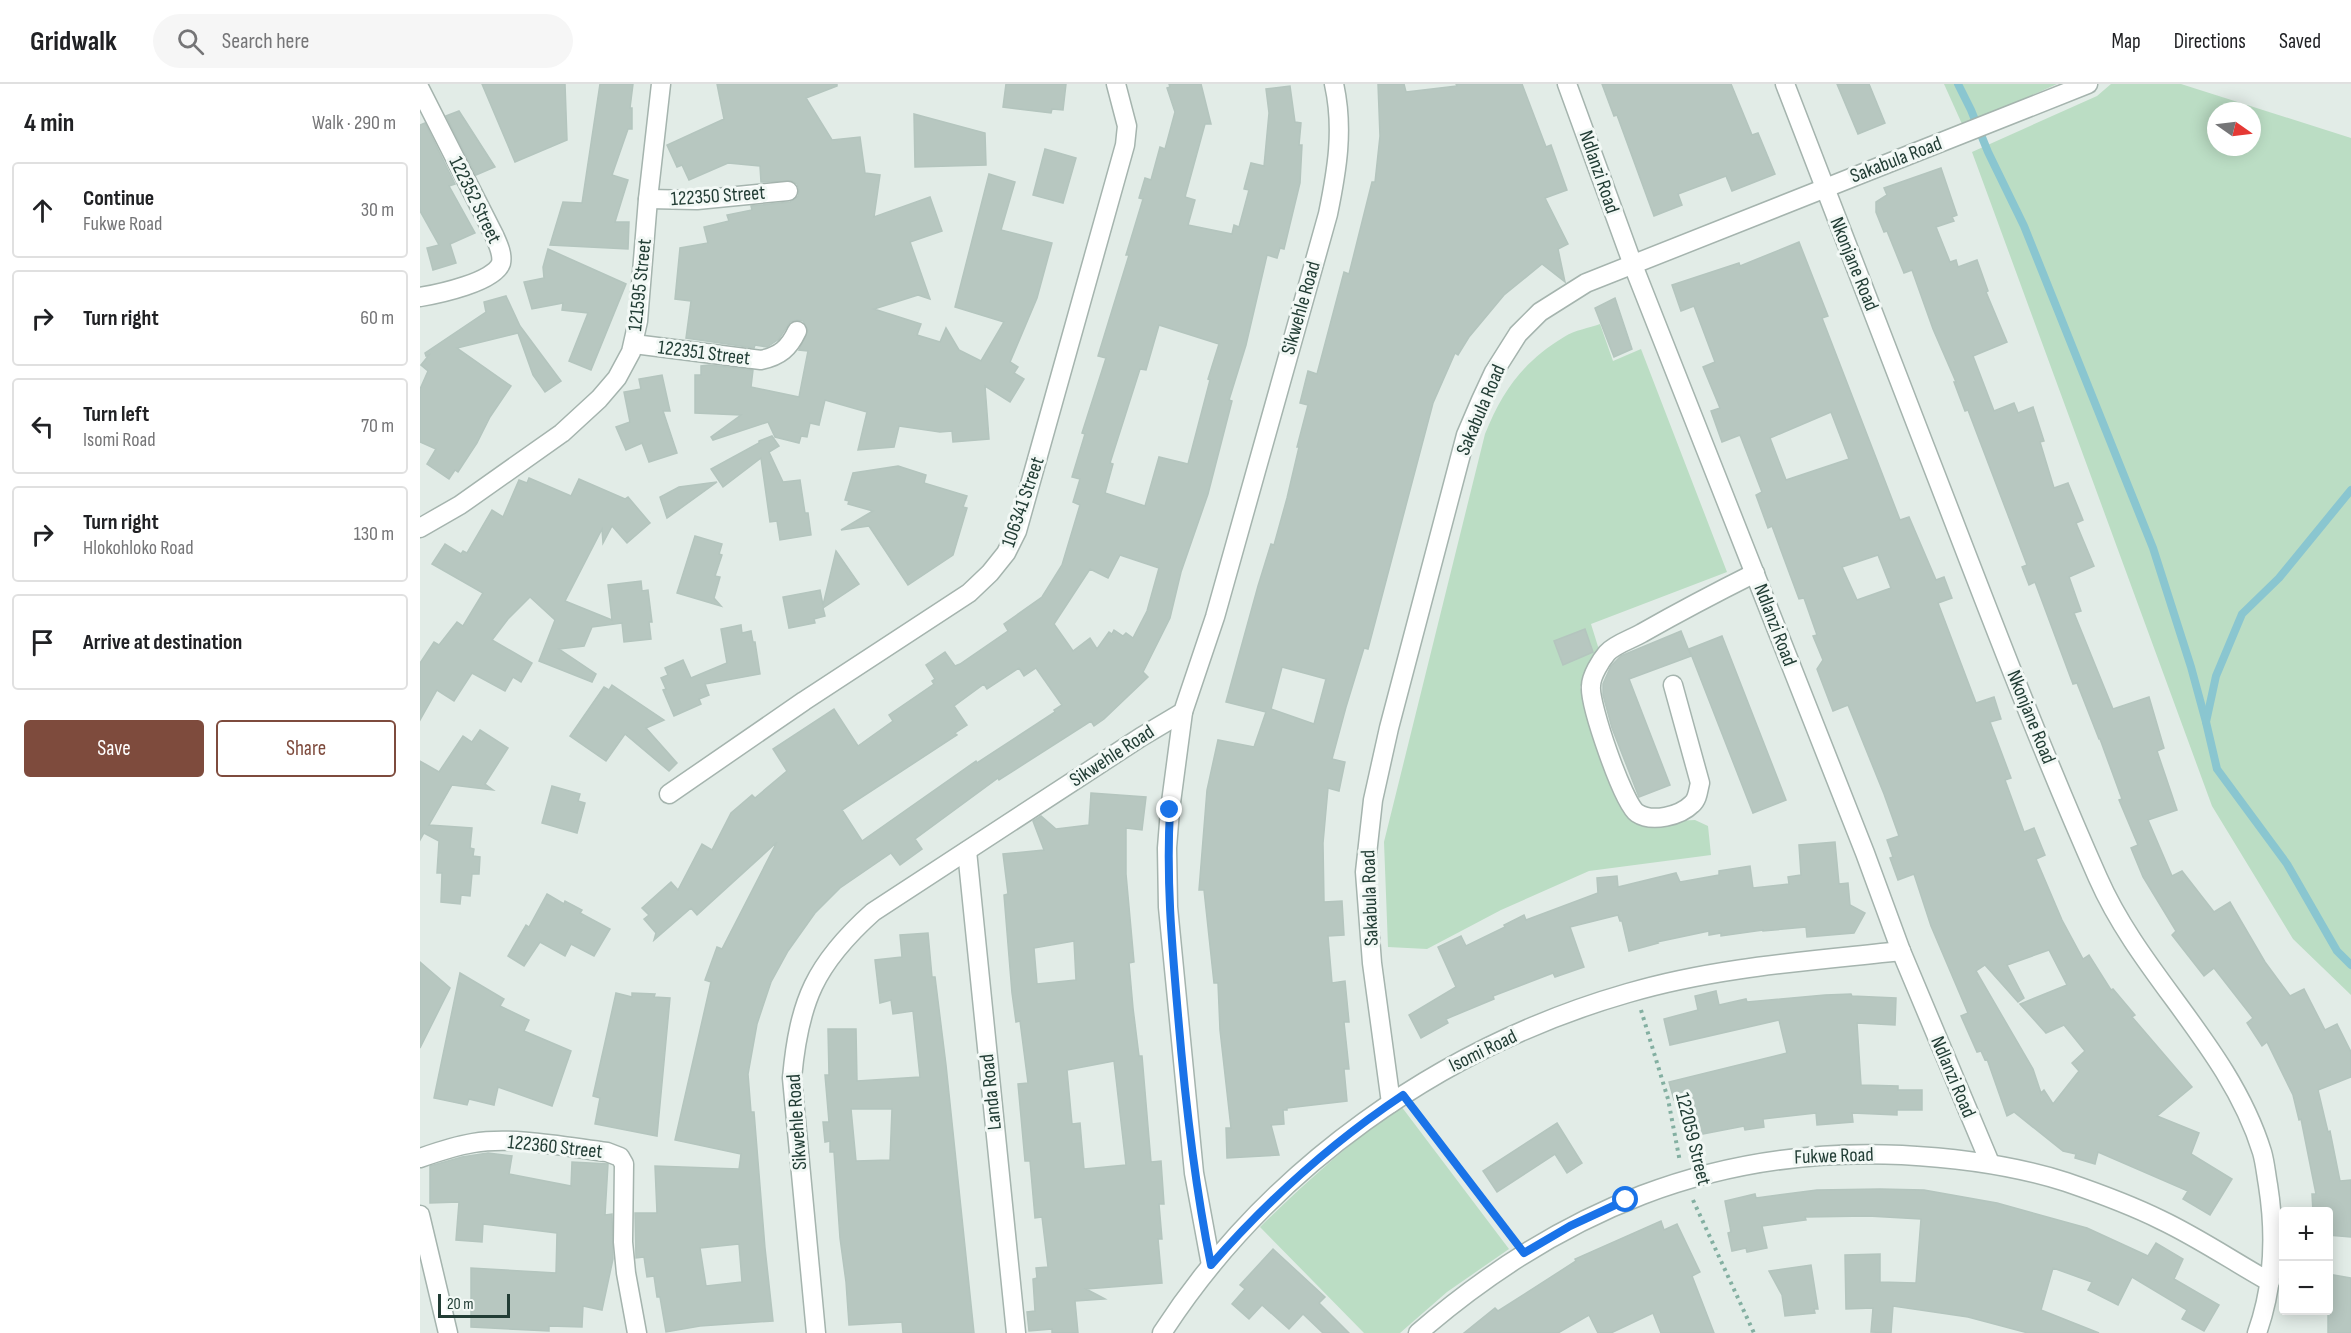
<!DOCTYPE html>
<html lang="en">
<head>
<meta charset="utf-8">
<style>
  :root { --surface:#fff; --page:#f6f6f6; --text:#202124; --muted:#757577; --line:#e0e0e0; --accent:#7e4b3d }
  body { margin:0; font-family:"Sofia Sans Condensed",sans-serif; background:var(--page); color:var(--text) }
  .controls { position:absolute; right:18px; bottom:18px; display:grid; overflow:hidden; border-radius:6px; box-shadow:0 3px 15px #0003 }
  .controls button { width:54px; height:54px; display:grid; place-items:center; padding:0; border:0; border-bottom:2px solid var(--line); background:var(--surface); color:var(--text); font:30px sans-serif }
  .compass { position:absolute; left:1787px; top:18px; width:54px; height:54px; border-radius:50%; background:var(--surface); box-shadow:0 3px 15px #0003; rotate:104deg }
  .scale { position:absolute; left:18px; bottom:15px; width:72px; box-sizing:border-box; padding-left:6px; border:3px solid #223d35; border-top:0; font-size:16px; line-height:21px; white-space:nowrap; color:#223d35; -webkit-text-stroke:4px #f2f8f5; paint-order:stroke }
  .stop { position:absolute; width:18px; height:18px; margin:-14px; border:4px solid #1a73e8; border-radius:50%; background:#fff }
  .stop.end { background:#1a73e8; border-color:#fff; box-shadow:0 2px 6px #0008 }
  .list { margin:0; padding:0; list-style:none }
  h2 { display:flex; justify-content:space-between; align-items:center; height:78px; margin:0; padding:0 24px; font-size:26px }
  h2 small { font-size:20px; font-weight:400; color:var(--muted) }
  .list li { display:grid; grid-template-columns:39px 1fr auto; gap:18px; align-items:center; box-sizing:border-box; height:96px; margin:0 12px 12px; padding:0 12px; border:2px solid var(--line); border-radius:6px }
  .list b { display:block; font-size:22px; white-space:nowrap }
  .list p { margin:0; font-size:20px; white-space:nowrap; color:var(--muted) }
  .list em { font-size:20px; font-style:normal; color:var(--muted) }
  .actions { display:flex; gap:12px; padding:18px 24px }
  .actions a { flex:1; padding:14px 0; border:2px solid var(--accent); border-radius:6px; text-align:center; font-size:21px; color:var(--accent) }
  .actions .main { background:var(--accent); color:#fff }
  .icon { flex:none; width:33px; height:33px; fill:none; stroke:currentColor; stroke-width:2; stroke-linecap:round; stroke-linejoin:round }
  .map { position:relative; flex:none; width:1931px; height:1249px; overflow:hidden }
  header { display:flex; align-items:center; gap:36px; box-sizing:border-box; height:84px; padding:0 30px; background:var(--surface); border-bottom:2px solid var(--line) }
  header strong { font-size:28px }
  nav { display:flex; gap:33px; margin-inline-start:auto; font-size:21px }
  .search { width:420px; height:54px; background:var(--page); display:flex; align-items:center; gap:15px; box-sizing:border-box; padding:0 21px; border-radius:33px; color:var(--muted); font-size:22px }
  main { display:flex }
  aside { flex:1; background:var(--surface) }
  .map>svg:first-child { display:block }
</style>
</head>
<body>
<header>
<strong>Gridwalk</strong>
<div class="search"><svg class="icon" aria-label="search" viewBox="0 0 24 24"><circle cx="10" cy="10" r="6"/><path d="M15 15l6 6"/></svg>Search here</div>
<nav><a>Map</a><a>Directions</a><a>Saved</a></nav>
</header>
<main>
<aside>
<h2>4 min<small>Walk · 290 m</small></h2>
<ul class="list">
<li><svg class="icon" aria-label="ahead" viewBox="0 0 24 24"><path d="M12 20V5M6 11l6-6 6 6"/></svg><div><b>Continue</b><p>Fukwe Road</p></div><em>30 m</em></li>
<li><svg class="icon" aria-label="right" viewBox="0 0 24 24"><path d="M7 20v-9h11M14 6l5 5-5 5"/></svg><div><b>Turn right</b></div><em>60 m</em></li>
<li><svg class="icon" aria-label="left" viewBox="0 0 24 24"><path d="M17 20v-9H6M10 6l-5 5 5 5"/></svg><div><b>Turn left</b><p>Isomi Road</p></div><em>70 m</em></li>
<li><svg class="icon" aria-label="right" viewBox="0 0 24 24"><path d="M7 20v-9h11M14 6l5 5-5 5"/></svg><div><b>Turn right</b><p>Hlokohloko Road</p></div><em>130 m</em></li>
<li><svg class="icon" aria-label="arrive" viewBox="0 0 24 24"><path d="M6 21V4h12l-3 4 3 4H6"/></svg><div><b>Arrive at destination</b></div></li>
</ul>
<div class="actions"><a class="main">Save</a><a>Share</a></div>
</aside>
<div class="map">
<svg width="1931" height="1249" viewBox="0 0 1931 1249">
  <rect width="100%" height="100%" fill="#e2ece7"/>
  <g fill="#bbddc4" fill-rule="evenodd">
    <path d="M1524 0H1637L1577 27 1542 40Z"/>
    <path d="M1691 0H1761L1931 54V911L1873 855 1792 722 1552 68 1677 12ZM1796 27H1832V63H1796Z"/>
    <path d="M1180 240 1193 277 1221 265 1307 488 1171 540 1180 569 1160 603 1201 721 1218 739 1275 736 1288 742 1291 771 1169 787 1081 826 1007 865 968 863 964 758 1065 350C1083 306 1103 278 1144 253 1155 246 1169 244 1180 240Z"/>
    <path d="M981 1022 1089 1165 1027 1208 980 1249H944L840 1143C885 1099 930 1058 981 1022Z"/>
  </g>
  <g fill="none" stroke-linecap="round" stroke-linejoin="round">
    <g stroke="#8ac6d0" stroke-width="8">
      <path d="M1538 0 1551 26 1568 68 1604 142 1733 464 1771 583 1786 638"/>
      <path d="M1931 406 1859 494 1822 530 1796 592 1786 638 1797 685 1867 780 1917 867 1931 881"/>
    </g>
  </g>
  <g fill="#b7c7c0" stroke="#b4c5be" stroke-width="1.5" fill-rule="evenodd">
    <path d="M62 0H145L147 56 95 78Z"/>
    <path d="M180 0H213L210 24H212V45H208L192 91 208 96 195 138H209L208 165 130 161 143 118 162 119Z"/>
    <path d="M297 0H417V2L386 14 412 56 440 53 445 89 460 91 454 133 510 113 522 147 490 158 510 215 498 211 454 225 501 240 497 251 520 258 526 244 539 266 561 277 584 238 535 223 569 90 595 98 581 146 632 159 617 214 590 278 598 283 594 289 604 295 590 318 565 302 569 355 533 358 532 347 520 348 479 342 474 363 438 366 447 328 405 316 399 341 390 339 387 353 381 352 379 359 355 353 348 338 293 356 291 353 321 331 275 329V291H281V282L289 281 333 286 331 303 379 313 388 267 379 266 388 246 383 237 377 236 370 238 359 255 347 263 335 261 334 264 266 254 271 217 255 215 260 164 288 159 284 143 309 137 307 131 332 126 331 122 370 118 378 112 379 106 377 100 372 97 341 98 340 82 308 79 269 96 262 81 257 83 247 61 304 35Z"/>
    <path d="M586 0H646L643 26 632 25 631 29 583 23Z"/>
    <path d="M749 0H781L791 40H785L765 113 775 116 768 141 812 150 814 141 819 143 829 106 824 105 831 79 844 82 849 29 846 5 870 2 875 38 881 39 879 61H882L880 99 864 165 860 164 857 174 847 171 826 261 809 316 812 317 788 410 761 488 750 534 723 588 728 593 684 635 674 642 671 637 579 696 578 694 529 730 495 755 502 765 480 781 471 769 420 804 395 829 368 867 351 898 337 940 328 990 331 1028H334L345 1164 353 1237 280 1242 246 1248 240 1213H237L234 1192 227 1193 224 1173 216 1174 215 1129H237L235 1082 319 1085 321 1070 255 1056 291 898 285 896 297 863 302 865 357 758 277 831 271 824 234 856 236 849 224 835 229 831 222 824 251 798 258 806 282 760 292 766 311 729 332 711 335 714 367 687 353 665 414 625 438 662 473 637 469 631 514 600 512 597 515 595 506 581 525 568 535 582 540 580 588 547 584 540 622 513 642 481 660 421 653 418 660 395 652 393 665 350 662 349 686 274 678 272 709 171H706L723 115 719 114 725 94 731 96 740 63 745 65 755 28 747 4 750 3ZM739 241 799 260 788 295 790 296 768 380 739 373 725 422 685 409 693 380 690 379 720 285 726 286ZM700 471 739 484 727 527 713 554 706 549 703 552 694 546 692 550 689 548 677 565 670 554 653 567 634 540 670 485 688 494ZM599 584 604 592 616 584 642 621 634 626 635 628 557 679 556 677 442 757 422 726 537 651 535 649 547 641 534 622 564 600 567 605ZM319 1160 322 1198 286 1202 280 1164Z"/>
    <path d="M958 0H984L986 8 1037 2 1036 0H1102L1126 63 1131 61 1147 106 1125 114 1148 160 1138 165 1145 198 1122 180 1084 211 1049 253 1038 271 1035 269 1013 319 948 565 944 564 926 623 912 675 925 678 919 707 908 704 903 759 904 818 922 817 924 851 908 852 912 899 925 897 929 938H924L929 985H924L927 1017 867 1024V1026H863L864 1040 851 1041 859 1071 807 1074 806 1044H811L800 946 798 899H794L784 806H779L787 706 798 656 834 663 846 628 806 618 838 502 851 460 854 461 867 414 879 363H877L888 321 880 319 888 287 897 290 924 188 929 190 952 98H955L960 52ZM862 583 906 595 894 640 851 625Z"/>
    <path d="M1182 0H1311L1332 51 1338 49 1355 90 1312 107 1306 92 1258 110 1262 121 1234 132 1197 31 1194 32Z"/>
    <path d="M1417 0H1449L1465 39 1438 50Z"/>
    <path d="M39 27 75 83 56 91 26 32Z"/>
    <path d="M494 30 565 49 566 81 495 83Z"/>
    <path d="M5 39 35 100 29 102 55 149 30 160 36 179 13 186 7 164 19 161 0 127V41Z"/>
    <path d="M625 65 656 74 643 119 613 111Z"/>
    <path d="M1521 84 1537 131 1532 133 1534 137 1516 143 1530 178 1536 176 1538 183 1557 176 1568 207 1566 208 1587 258 1553 272 1574 327 1594 319 1598 329 1613 323 1624 357 1620 358 1634 404 1648 399 1663 436 1656 439 1674 482 1649 493 1661 527 1654 529 1693 625 1729 613 1744 664 1737 667 1757 726 1728 736 1752 792 1762 787 1794 828 1810 818 1845 878 1870 912 1884 905 1905 946 1917 940 1931 968V993L1898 1006 1908 1048 1910 1047 1920 1097 1931 1096V1153L1908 1151V1128H1893L1892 1110H1896L1881 1035 1879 1036 1873 1011 1847 958 1842 962 1827 939 1833 934 1794 884 1784 892 1752 851 1756 847 1723 793 1711 764 1718 761 1699 716 1702 715 1680 655H1679L1657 599 1653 600 1615 498 1609 501 1602 483 1607 481 1548 326 1545 327 1534 298H1536L1513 245 1492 186 1484 189 1467 147 1464 148 1456 128V118L1467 111 1464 104Z"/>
    <path d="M1379 158 1408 232 1402 234 1480 436 1489 433 1516 496 1524 493 1532 514 1518 519 1556 619 1574 613 1581 635 1570 638 1591 694 1585 696 1604 748 1614 744 1625 771 1616 775 1642 836 1663 875 1669 871 1691 906 1693 905 1715 931 1712 933 1772 1003 1737 1032 1779 1049 1771 1070 1812 1095 1790 1131 1763 1115 1768 1107 1678 1068 1675 1080 1655 1074 1656 1070 1643 1067 1594 1028 1587 1032 1567 975 1565 976 1561 967 1557 968 1541 932 1548 929 1511 842 1494 790 1478 796 1470 774 1473 773 1467 756 1479 752 1464 710 1428 621 1413 627 1397 585 1403 576 1393 552 1397 551 1384 514 1379 515 1352 442 1348 444 1336 411 1342 408 1320 351 1302 358 1291 327 1300 324 1283 283 1295 278 1274 222 1261 227 1252 201 1319 179 1320 182ZM1411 328 1429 375 1366 396 1350 354ZM1458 471 1471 504 1437 516 1422 483ZM1629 866 1647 901 1600 920 1626 949 1644 941 1665 967 1652 979 1659 987 1633 1020 1624 1006 1621 1009 1613 985 1556 887 1565 881 1598 918 1604 914 1587 881Z"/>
    <path d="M128 165 206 200 171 286 149 277 168 229 142 226 143 219 112 225 104 198 124 194 123 183Z"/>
    <path d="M86 212 100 242 141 297 125 308 113 291 98 249 37 264 91 302 70 333 57 359 38 388 35 386 29 395 7 380 16 365 0 358V305L8 287 1 281 9 271 6 272 5 269 66 228 64 218Z"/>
    <path d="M1195 214 1212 265 1194 273 1175 224Z"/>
    <path d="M242 291 250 327H243L257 369 229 378 222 359 206 366 196 343 210 338 204 308 221 305 219 295Z"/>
    <path d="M352 352 359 362 349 368 363 398 380 396 385 429H388L391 451 360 456 357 437 350 438 341 374 303 403 291 385 339 359V357Z"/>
    <path d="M478 382 506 391 504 399 547 412 543 423 547 424 533 471 488 501 449 442 421 446 453 427 428 420 429 417 425 416 433 389Z"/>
    <path d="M109 394 151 412 159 395 205 415 208 413 230 439 207 459 192 442 183 459 182 445 145 517 192 536 188 501 221 497 222 507 228 506 232 538H229L231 555 204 558 202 539 172 543 164 562 139 565 176 590 172 598 119 577 135 536 110 513 88 535 72 556 112 579 101 598 93 593 85 607 52 589 34 617 17 606 0 636V579L14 558 19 561 37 538 43 542 63 509 12 480 25 460 41 470 43 467 47 469 72 426 83 433 99 396 107 399Z"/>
    <path d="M297 398 247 434 240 413 259 403Z"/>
    <path d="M275 452 302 460 299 470 302 471 295 492 300 493 294 514 301 522 257 509Z"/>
    <path d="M416 467 439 500 403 524 405 532 394 535 395 539 369 544 363 513 400 506 403 521Z"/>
    <path d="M321 541 322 549 331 547 333 558H335L340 590 285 600 289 611 279 615 281 620 254 632 243 606 246 605 241 594 248 591 245 584 263 576 271 594 307 579 301 545Z"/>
    <path d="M1165 545 1173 568 1143 581 1134 557Z"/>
    <path d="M1261 547 1271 572 1209 595 1250 701 1219 713 1192 644 1183 611V600L1191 582 1201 572Z"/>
    <path d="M1302 552 1366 716 1333 729 1269 565Z"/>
    <path d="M192 601 244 636 226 644 257 679 249 687 205 650 186 677 150 652 184 603 189 606Z"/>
    <path d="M60 646 88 664 65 700 73 706 32 701 9 741 52 744 50 764 54 765 53 772 60 773 59 790H52L50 812 41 811 40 820 21 818 22 789H17L19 757 4 749 0 756V677L19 688 43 652 52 658Z"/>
    <path d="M132 702 160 710 158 717 165 719 157 749 122 739Z"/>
    <path d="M671 709 726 713 722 746 706 744V790L714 878 709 879 713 924 719 972H722L731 1078 741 1077 744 1120H739L742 1155H738L742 1199 666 1205 685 1215 655 1217 658 1249H632V1245L609 1247 607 1228 615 1227 613 1195 617 1194 616 1184 628 1183 622 1133 615 1134 610 1077H605L598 1000 608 999 600 937 596 938 592 909 584 811 588 810 583 770 624 766 613 737 621 732 636 745 669 741ZM654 857 656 896 617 900 614 864ZM694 977 706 1081 664 1085 660 1039 652 1040 647 986Z"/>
    <path d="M1415 758 1419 800 1428 799 1430 821 1445 829 1434 849 1387 853 1386 843 1343 847V846L1301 852V849L1289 851V847L1237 858 1238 859 1209 867 1202 837H1200L1198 831 1150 843 1164 883 1135 893 1133 889 1073 912 1074 915 1026 935 1028 939 1001 954 989 931 1036 903 1018 863 1041 852 1046 862 1085 843 1084 841 1104 831 1106 836 1178 809 1177 794 1197 792 1198 803 1256 789 1260 798 1299 791V787L1330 782 1333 804 1369 800 1368 793 1381 791 1379 761Z"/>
    <path d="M127 810 144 820 145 817 162 826 160 829 190 845 174 872 151 860 145 872 120 858 104 882 88 872 106 841 109 843Z"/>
    <path d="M508 849 512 893H515L526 981 554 1249H483L482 1238 429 1241 426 1198 420 1154 414 1068H410V1057L405 1058 403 1038H409L405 991H409L408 945H436L437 997 500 993 493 927 473 930 471 916 460 919 455 876 482 873 480 851ZM431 1025H472L470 1076 436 1077Z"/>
    <path d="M0 878 30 904 0 964Z"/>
    <path d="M40 889 84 915 80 922 109 936 104 947 151 967 132 1022 78 1003 74 1021 49 1015 47 1021 14 1014Z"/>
    <path d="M1296 907 1299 921 1326 915 1327 918 1405 911 1431 910 1432 912 1476 914 1475 941 1437 939 1441 1001 1478 1002V1006H1502V1026H1477V1031L1432 1029 1433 1038 1397 1041 1396 1029 1343 1035 1344 1043 1325 1046 1324 1042 1272 1052 1264 1014 1254 1016 1249 998 1367 969 1359 936 1250 961 1244 935 1278 926 1275 912Z"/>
    <path d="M196 909 212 913V909L235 910 234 913 250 914 237 1052 175 1040 180 1014 173 1012Z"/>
    <path d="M1137 1039 1162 1079 1147 1089 1135 1070 1077 1108 1063 1087Z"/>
    <path d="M68 1069 92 1072 89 1090 151 1102 152 1078 188 1080 185 1131 192 1130 193 1175 182 1226 163 1222 162 1243 129 1242V1247L51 1243V1184L136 1189 137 1149 63 1140 62 1158 36 1156 39 1118 10 1119V1082L42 1073Z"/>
    <path d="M1460 1105 1504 1106 1577 1119 1667 1144 1728 1172 1736 1159 1763 1175 1754 1195 1799 1221 1784 1247 1762 1235 1767 1226 1712 1193 1698 1221 1668 1206 1672 1198 1633 1184 1621 1226 1679 1249H1608L1548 1233 1473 1222 1471 1249 1451 1248 1453 1224 1426 1225 1425 1171 1460 1170V1198L1496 1199 1501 1135 1448 1132 1385 1133 1386 1136 1342 1142 1347 1164 1327 1168 1326 1164 1312 1167 1308 1149 1311 1148 1305 1117 1335 1110 1336 1114 1397 1106Z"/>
    <path d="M1241 1137 1244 1146 1257 1140 1280 1188 1272 1192 1294 1249H1241L1233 1229 1191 1249H1178L1169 1231 1138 1249H1044L1075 1224 1078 1227 1156 1177 1155 1175Z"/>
    <path d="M853 1165 905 1213 899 1219 929 1249H903L883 1230 869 1245 842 1221 829 1235 812 1220 825 1205 820 1201Z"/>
    <path d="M1391 1181 1398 1225H1394L1395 1229 1365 1232 1362 1211 1349 1187Z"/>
    <path d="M1908 1190 1931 1194V1249H1908Z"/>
  </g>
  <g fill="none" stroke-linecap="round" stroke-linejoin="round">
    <defs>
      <g id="minor">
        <path d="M1147 0 1213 181 1445 769 1481 867 1570 1079"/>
        <path d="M1365 0C1411 121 1459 242 1505 363 1561 507 1615 652 1678 794 1721 892 1810 964 1842 1068 1845 1078 1846 1090 1848 1101 1856 1152 1854 1201 1837 1249"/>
        <path d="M0 5 74 151C78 160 83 170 81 179 75 198 18 210 0 213"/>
        <path d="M228 115 277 116 368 107"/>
        <path d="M214 260 341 276C360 272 369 264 377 247"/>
        <path d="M0 444 40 421 142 349 179 315 197 294 211 268 218 237 228 115 241 0"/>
        <path d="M1253 601 1280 699C1278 706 1278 715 1272 720 1260 732 1232 739 1217 729 1203 719 1169 620 1171 602 1171 592 1181 576 1187 569 1195 560 1212 555 1222 549 1259 528 1297 508 1335 489"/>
        <path d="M763 628 750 726 747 764 748 823 774 1089 791 1181"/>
        <path d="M249 710 384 617 549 509 570 489 586 469 597 447 705 61 707 42 696 0"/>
        <path d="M547 767 596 1249"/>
        <path d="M971 1019 952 879 945 788 953 716 969 644 1046 351 1061 316 1074 288 1098 250 1120 228 1166 199 1668 0"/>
        <path d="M0 1074C17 1068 35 1062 53 1059 93 1052 147 1063 187 1068L200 1073 204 1080 203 1158 206 1189 217 1249"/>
        <path d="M0 1131 28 1249"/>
        <path d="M396 1249 372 994C379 917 395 880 453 828L721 653 763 628 795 533 908 130C917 86 924 45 914 0"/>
        <path d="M742 1249C848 1085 1020 963 1208 909 1296 883 1390 877 1481 867"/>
        <path d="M998 1249C1139 1127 1294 1062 1482 1071 1538 1074 1593 1081 1646 1098 1678 1109 1711 1121 1741 1136 1779 1154 1814 1178 1850 1198"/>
      </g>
    </defs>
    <use href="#minor" stroke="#a5b4ae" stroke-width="21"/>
    <g stroke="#83afa1" stroke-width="4" stroke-dasharray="3 4.5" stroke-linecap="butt">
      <path d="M1221 926 1248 1015 1260 1078"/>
      <path d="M996 1029 1092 1154"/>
      <path d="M1273 1116 1334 1249"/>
    </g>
    <use href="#minor" stroke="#fff" stroke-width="18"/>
  </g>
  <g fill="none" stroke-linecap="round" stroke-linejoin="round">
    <path stroke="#1a73e8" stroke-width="8" d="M750 726C746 795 752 862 758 931 765 1015 774 1098 791 1181 848 1116 911 1059 983 1011L1104 1169 1150 1142 1206 1116"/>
  </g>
  <g text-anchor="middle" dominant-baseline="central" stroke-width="6" stroke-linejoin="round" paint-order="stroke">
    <g font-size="20" fill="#223d35" stroke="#f2f8f5">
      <text transform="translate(1476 76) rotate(-21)">Sakabula Road</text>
      <text transform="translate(1179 88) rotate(71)">Ndlanzi Road</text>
      <text transform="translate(298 112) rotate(-4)">122350 Street</text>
      <text transform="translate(55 116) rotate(64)">122352 Street</text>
      <text transform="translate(1434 180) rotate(68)">Nkonjane Road</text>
      <text transform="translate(220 201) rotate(-84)">121595 Street</text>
      <text transform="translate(881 224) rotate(-74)">Sikwehle Road</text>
      <text transform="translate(284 269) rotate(7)">122351 Street</text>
      <text transform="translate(1061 326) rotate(-67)">Sakabula Road</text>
      <text transform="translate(603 418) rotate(-71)">106341 Street</text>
      <text transform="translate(1355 541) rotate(69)">Ndlanzi Road</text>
      <text transform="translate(1611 633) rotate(68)">Nkonjane Road</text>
      <text transform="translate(692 672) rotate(-33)">Sikwehle Road</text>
      <text transform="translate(950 814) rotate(-92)">Sakabula Road</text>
      <text transform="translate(1063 967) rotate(-26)">Isomi Road</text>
      <text transform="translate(1533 993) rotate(67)">Ndlanzi Road</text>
      <text transform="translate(571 1008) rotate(-96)">Landa Road</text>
      <text transform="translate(377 1038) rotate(-94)">Sikwehle Road</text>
      <text transform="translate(1273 1055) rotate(76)">122059 Street</text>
      <text transform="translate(135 1063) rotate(6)">122360 Street</text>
      <text transform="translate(1414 1072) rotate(-2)">Fukwe Road</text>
    </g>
  </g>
</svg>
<div class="controls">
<button>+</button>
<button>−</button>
</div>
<svg class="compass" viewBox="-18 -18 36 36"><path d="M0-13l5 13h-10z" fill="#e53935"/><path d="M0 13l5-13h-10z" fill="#757577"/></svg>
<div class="scale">20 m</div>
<div class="stop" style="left:1206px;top:1116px"></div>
<div class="stop end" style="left:750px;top:726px"></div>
</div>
</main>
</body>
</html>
